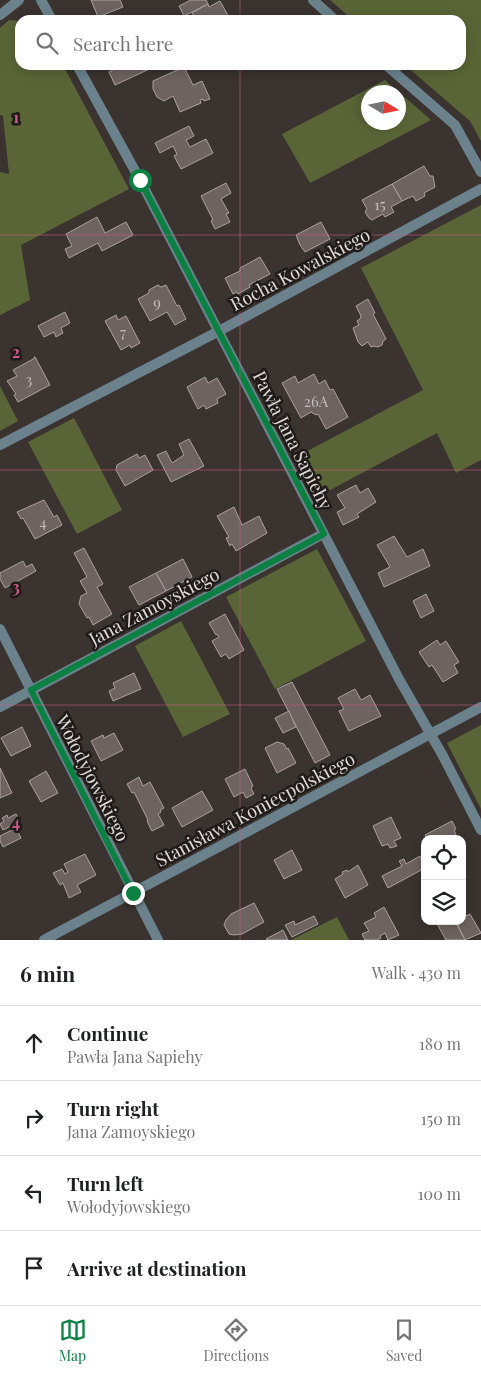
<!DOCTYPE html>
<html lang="en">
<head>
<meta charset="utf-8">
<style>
  :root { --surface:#fff; --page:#f6f6f6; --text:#202124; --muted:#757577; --line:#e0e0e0; --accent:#0b8043 }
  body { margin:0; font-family:"Playfair Display",serif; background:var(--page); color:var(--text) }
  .controls { position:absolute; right:15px; bottom:15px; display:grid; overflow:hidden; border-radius:10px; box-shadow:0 2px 12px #0003 }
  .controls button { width:45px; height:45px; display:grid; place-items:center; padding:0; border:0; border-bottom:1px solid var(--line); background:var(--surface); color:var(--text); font:25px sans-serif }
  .compass { position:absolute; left:361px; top:85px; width:45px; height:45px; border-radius:50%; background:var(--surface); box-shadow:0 2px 12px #0003; rotate:100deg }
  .stop { position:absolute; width:15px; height:15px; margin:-11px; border:4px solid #0b8043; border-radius:50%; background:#fff }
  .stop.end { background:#0b8043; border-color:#fff; box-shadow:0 1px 5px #0008 }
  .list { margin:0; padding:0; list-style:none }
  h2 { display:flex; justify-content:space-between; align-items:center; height:65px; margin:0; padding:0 20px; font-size:21px }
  h2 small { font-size:16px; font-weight:400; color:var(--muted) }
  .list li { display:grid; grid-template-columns:32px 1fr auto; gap:15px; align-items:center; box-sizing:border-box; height:75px; padding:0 20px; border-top:1px solid var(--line) }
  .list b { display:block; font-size:19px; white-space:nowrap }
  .list p { margin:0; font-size:16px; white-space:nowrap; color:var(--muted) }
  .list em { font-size:16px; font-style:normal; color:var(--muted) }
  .icon { flex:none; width:28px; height:28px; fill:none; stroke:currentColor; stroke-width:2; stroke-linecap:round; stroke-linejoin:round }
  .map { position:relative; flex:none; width:481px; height:940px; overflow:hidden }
  .search { position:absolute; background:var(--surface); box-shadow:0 2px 12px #0003; left:15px; right:15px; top:15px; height:55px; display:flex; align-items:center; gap:12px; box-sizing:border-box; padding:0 18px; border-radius:15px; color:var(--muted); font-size:19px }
  .sheet { height:365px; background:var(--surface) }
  nav { display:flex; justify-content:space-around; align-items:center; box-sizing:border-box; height:70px; border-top:1px solid var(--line); background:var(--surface); font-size:14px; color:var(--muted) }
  nav a { display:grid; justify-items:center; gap:2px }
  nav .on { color:var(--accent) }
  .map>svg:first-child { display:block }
</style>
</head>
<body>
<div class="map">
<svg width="481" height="940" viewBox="0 0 481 940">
  <rect width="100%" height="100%" fill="#3a332f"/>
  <g fill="#5a6537" fill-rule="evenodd">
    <path d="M330 0H481V141L470 121 405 65H461V20H353Z"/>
    <path d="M9 20 20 21V65H63L129 189 21 245 30 300 0 315V172L9 174 3 116 0 115V28Z"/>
    <path d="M385 80 431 120 310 183 282 134ZM368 92H398V122H368Z"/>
    <path d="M481 205V460L456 473 437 433 317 497 296 457 423 390 361 268Z"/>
    <path d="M0 386 18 421 0 431Z"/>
    <path d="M74 418 122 510 77 534 28 442Z"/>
    <path d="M317 549 366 641 275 689 226 597Z"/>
    <path d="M181 621 230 714 183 737 135 646Z"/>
    <path d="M481 725V809L447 743Z"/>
    <path d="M337 917 349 940H291Z"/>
  </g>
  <g fill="#6d6361" stroke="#aca1a0">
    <path d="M91 0H120L123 7 98 17Z"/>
    <path d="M191 0H206L208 4 184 16 179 6Z"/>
    <path d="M220 1 230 19 196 20 192 13 208 4 209 7Z"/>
    <path d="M123 65H156V66L115 85 109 72Z"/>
    <path d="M184 67 193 85 202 81 210 99 204 101 203 99 200 100 201 103 180 112 173 96 164 101 157 97 153 89V81Z"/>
    <path d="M189 126 194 136 186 140 190 147 206 139 213 153 181 169 174 156 177 154 173 146 160 153 155 143Z"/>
    <path d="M424 166 430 176H433L435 187 424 193 425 196 416 201 413 196 402 201 392 184Z"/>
    <path d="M226 183 231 193 221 199 229 213 226 214 230 222 215 229 211 221 213 220 201 196Z"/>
    <path d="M392 184 402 201 391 207 394 212 385 217 383 214 372 220 369 218 365 212 367 209 362 200Z"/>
    <path d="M97 217 105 233 126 222 133 235 102 251 98 243 69 258 65 249 72 246 66 234Z"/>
    <path d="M321 222 330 239 305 252 300 245 296 235Z"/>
    <path d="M260 257 270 274 249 285 250 287 238 294 237 292 233 294 225 278 240 271V268Z"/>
    <path d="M158 285 161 287 166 285 177 306 179 305 186 319 175 325 167 312 150 321 138 299 149 293V290Z"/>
    <path d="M368 299 375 313 373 314 386 339 383 341 382 345 378 347 374 346 371 347 368 342 362 346 358 342 353 328 359 325 357 321 360 319 361 316 356 306Z"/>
    <path d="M65 312 70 323 61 328 63 333 56 337 54 332 44 337 38 326Z"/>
    <path d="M116 315 118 320 126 316 140 343 131 348 130 345 121 350 105 321Z"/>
    <path d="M34 357H35L50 385 18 402 14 395 16 394 7 381 17 376 13 370 35 358Z"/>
    <path d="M314 374 319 384 325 380 330 390 333 389 348 417 326 429 318 414 316 415 311 412 301 418 282 383 295 376 298 383Z"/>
    <path d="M205 377 208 383 217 378 226 394 217 399 218 403 206 409 204 405 198 409 187 387Z"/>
    <path d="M189 439 204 466 171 482 157 455 166 451 172 463 184 455 179 444Z"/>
    <path d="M137 454 139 458 145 455 153 470 125 486 116 470 117 465Z"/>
    <path d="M356 485 360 493 368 488 376 502 357 514 359 517 343 525 337 512 345 508 337 495Z"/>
    <path d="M44 500 54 517 57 515 62 525 35 539 23 518 21 519 17 512Z"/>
    <path d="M234 507 242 525 259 516 267 533 236 551 232 544 230 546 226 538 229 537 217 516Z"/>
    <path d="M394 536 407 557 423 549 430 566 384 587 378 573 390 567 377 545Z"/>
    <path d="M84 548 103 584 97 587 112 614 93 625 89 617 87 618 79 604 81 596 87 593 80 581 87 577 74 553Z"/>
    <path d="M183 559 192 577 166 591 156 573Z"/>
    <path d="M23 561 26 567 32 564 36 571 5 588 0 579V573Z"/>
    <path d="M156 573 166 591 139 605 129 587Z"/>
    <path d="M426 594 434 611 421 618 413 601Z"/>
    <path d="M225 614 244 650 229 659 226 654 221 657 212 641 219 637 217 634 216 635 209 623Z"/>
    <path d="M437 640 440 645 446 641 459 662 454 665 458 673 443 682 432 665 429 667 419 652Z"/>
    <path d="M134 673 141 689 113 701 109 691 115 688 113 683Z"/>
    <path d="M292 682 330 755 315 763 277 689Z"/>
    <path d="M355 689 361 700 370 695 381 716 349 731 339 711 344 709 338 698Z"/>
    <path d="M289 711 296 727 283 733 275 718Z"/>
    <path d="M22 727 31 746 11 756 1 738Z"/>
    <path d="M114 733 123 750 101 761 91 741 103 735 104 738Z"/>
    <path d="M277 742 284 744 287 749 288 748 296 763 277 773 265 748Z"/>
    <path d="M0 768 12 793 0 798Z"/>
    <path d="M245 769 253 786 251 788 254 794 246 798 243 792 234 797 225 779Z"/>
    <path d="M46 771 58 793 41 802 29 781Z"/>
    <path d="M139 777 143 786 150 782 164 808 160 810 161 812 158 814 164 825 152 831 147 821 148 820 134 792 132 793 127 784Z"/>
    <path d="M202 791 213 810 182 827 172 808Z"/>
    <path d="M16 814 20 821 3 830 0 824 4 821 2 818 7 815 8 818Z"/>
    <path d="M391 817 401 838 394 841 397 846 390 848 388 844 382 846 373 826Z"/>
    <path d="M452 821 456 829 454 830 456 835 452 837 453 839H427L425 835Z"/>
    <path d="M16 828 21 838 3 847 0 841V836Z"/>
    <path d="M292 850 302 870 284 879 274 860Z"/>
    <path d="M85 854 96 875 77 885 81 892 69 898 63 883 60 885 53 873 62 869 65 874 68 872 64 864Z"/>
    <path d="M420 856 425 868 388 888 382 876 402 866 399 861 404 859 406 864Z"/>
    <path d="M358 865 368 885 345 898 335 879 343 874 342 872 347 870 348 872Z"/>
    <path d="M254 903 264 922 242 934 234 935 229 934 224 925 226 920 231 914Z"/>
    <path d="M384 907 399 935 388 940 385 933 380 936 381 938 377 940H365L362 934 369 931 364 923 376 917 374 913Z"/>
    <path d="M470 914 481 933 465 940 456 921H462V916L463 917Z"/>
    <path d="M314 916 318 924 292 937 285 925 294 921 295 925Z"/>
    <path d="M438 921H455L465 940H446L436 922Z"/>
    <path d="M283 930 288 940H267L266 939Z"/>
  </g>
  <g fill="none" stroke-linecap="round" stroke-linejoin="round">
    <g stroke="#6b828c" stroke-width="10">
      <path d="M41 0 52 20"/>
      <path d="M313 0 335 20"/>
      <path d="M0 15 19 0"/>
      <path d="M77 65 140 180 399 679 443 756 481 830"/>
      <path d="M386 65 455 125 481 172"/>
      <path d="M0 445 219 331 481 189"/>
      <path d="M0 629 158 940"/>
      <path d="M0 707 323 534"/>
      <path d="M44 940 481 707"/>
    </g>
  </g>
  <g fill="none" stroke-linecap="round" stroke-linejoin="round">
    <path stroke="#0b8043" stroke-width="6" d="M133 893 31 690 324 534 140 180"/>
  </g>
  <path fill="none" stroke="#cc5c87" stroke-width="1" stroke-opacity="0.55" d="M240 0V20M240 65V940M0 235H481M0 470H481M0 705H481"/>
  <g text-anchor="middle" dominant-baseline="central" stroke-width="5" stroke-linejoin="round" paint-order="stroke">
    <g font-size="15" fill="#c3bdbb">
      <text x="380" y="204">15</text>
      <text x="157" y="302">9</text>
      <text x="123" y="332">7</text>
      <text x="29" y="379">3</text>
      <text x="316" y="401">26A</text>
      <text x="43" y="522">4</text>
    </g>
    <g font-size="18" fill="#e0dbd9" stroke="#1f1b19">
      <text transform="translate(300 269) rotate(-28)">Rocha Kowalskiego</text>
      <text transform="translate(293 440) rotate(63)">Pawła Jana Sapiehy</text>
      <text transform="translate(154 606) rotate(-28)">Jana Zamoyskiego</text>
      <text transform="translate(93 778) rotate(63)">Wołodyjowskiego</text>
      <text transform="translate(255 809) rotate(-28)">Stanisława Koniecpolskiego</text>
    </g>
  </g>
  <g font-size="16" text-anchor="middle" font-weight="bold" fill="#cc5c87" stroke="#1f1b19" stroke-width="5" stroke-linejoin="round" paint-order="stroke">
    <text x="16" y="123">1</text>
    <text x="16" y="358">2</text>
    <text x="16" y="593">3</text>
    <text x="16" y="828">4</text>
  </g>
</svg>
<div class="controls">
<button><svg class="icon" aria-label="locate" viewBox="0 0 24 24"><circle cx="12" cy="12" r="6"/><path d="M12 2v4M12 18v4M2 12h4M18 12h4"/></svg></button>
<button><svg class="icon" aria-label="layers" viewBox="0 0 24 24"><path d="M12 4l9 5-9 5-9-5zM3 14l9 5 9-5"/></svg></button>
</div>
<svg class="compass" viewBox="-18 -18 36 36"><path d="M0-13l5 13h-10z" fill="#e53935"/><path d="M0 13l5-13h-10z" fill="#757577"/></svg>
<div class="stop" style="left:140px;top:180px"></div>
<div class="stop end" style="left:133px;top:893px"></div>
<div class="search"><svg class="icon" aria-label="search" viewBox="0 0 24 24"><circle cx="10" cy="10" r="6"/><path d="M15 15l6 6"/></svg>Search here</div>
</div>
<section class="sheet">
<h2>6 min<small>Walk · 430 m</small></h2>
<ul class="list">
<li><svg class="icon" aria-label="ahead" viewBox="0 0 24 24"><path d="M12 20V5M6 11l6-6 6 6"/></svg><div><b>Continue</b><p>Pawła Jana Sapiehy</p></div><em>180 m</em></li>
<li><svg class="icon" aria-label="right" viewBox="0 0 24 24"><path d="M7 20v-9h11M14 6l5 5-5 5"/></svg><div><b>Turn right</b><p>Jana Zamoyskiego</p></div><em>150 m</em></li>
<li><svg class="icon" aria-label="left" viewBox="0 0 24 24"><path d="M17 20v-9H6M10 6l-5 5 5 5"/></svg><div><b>Turn left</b><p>Wołodyjowskiego</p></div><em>100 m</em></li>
<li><svg class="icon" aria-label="arrive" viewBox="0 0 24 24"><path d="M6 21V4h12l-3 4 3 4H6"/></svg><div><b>Arrive at destination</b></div></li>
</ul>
</section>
<nav>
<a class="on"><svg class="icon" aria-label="map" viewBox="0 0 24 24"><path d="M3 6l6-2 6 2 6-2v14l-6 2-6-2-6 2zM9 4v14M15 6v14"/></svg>Map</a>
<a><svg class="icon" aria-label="directions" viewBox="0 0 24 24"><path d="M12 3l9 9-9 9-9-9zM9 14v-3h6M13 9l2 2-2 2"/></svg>Directions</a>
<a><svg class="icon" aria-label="saved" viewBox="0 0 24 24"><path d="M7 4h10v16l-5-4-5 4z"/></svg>Saved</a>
</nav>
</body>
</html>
